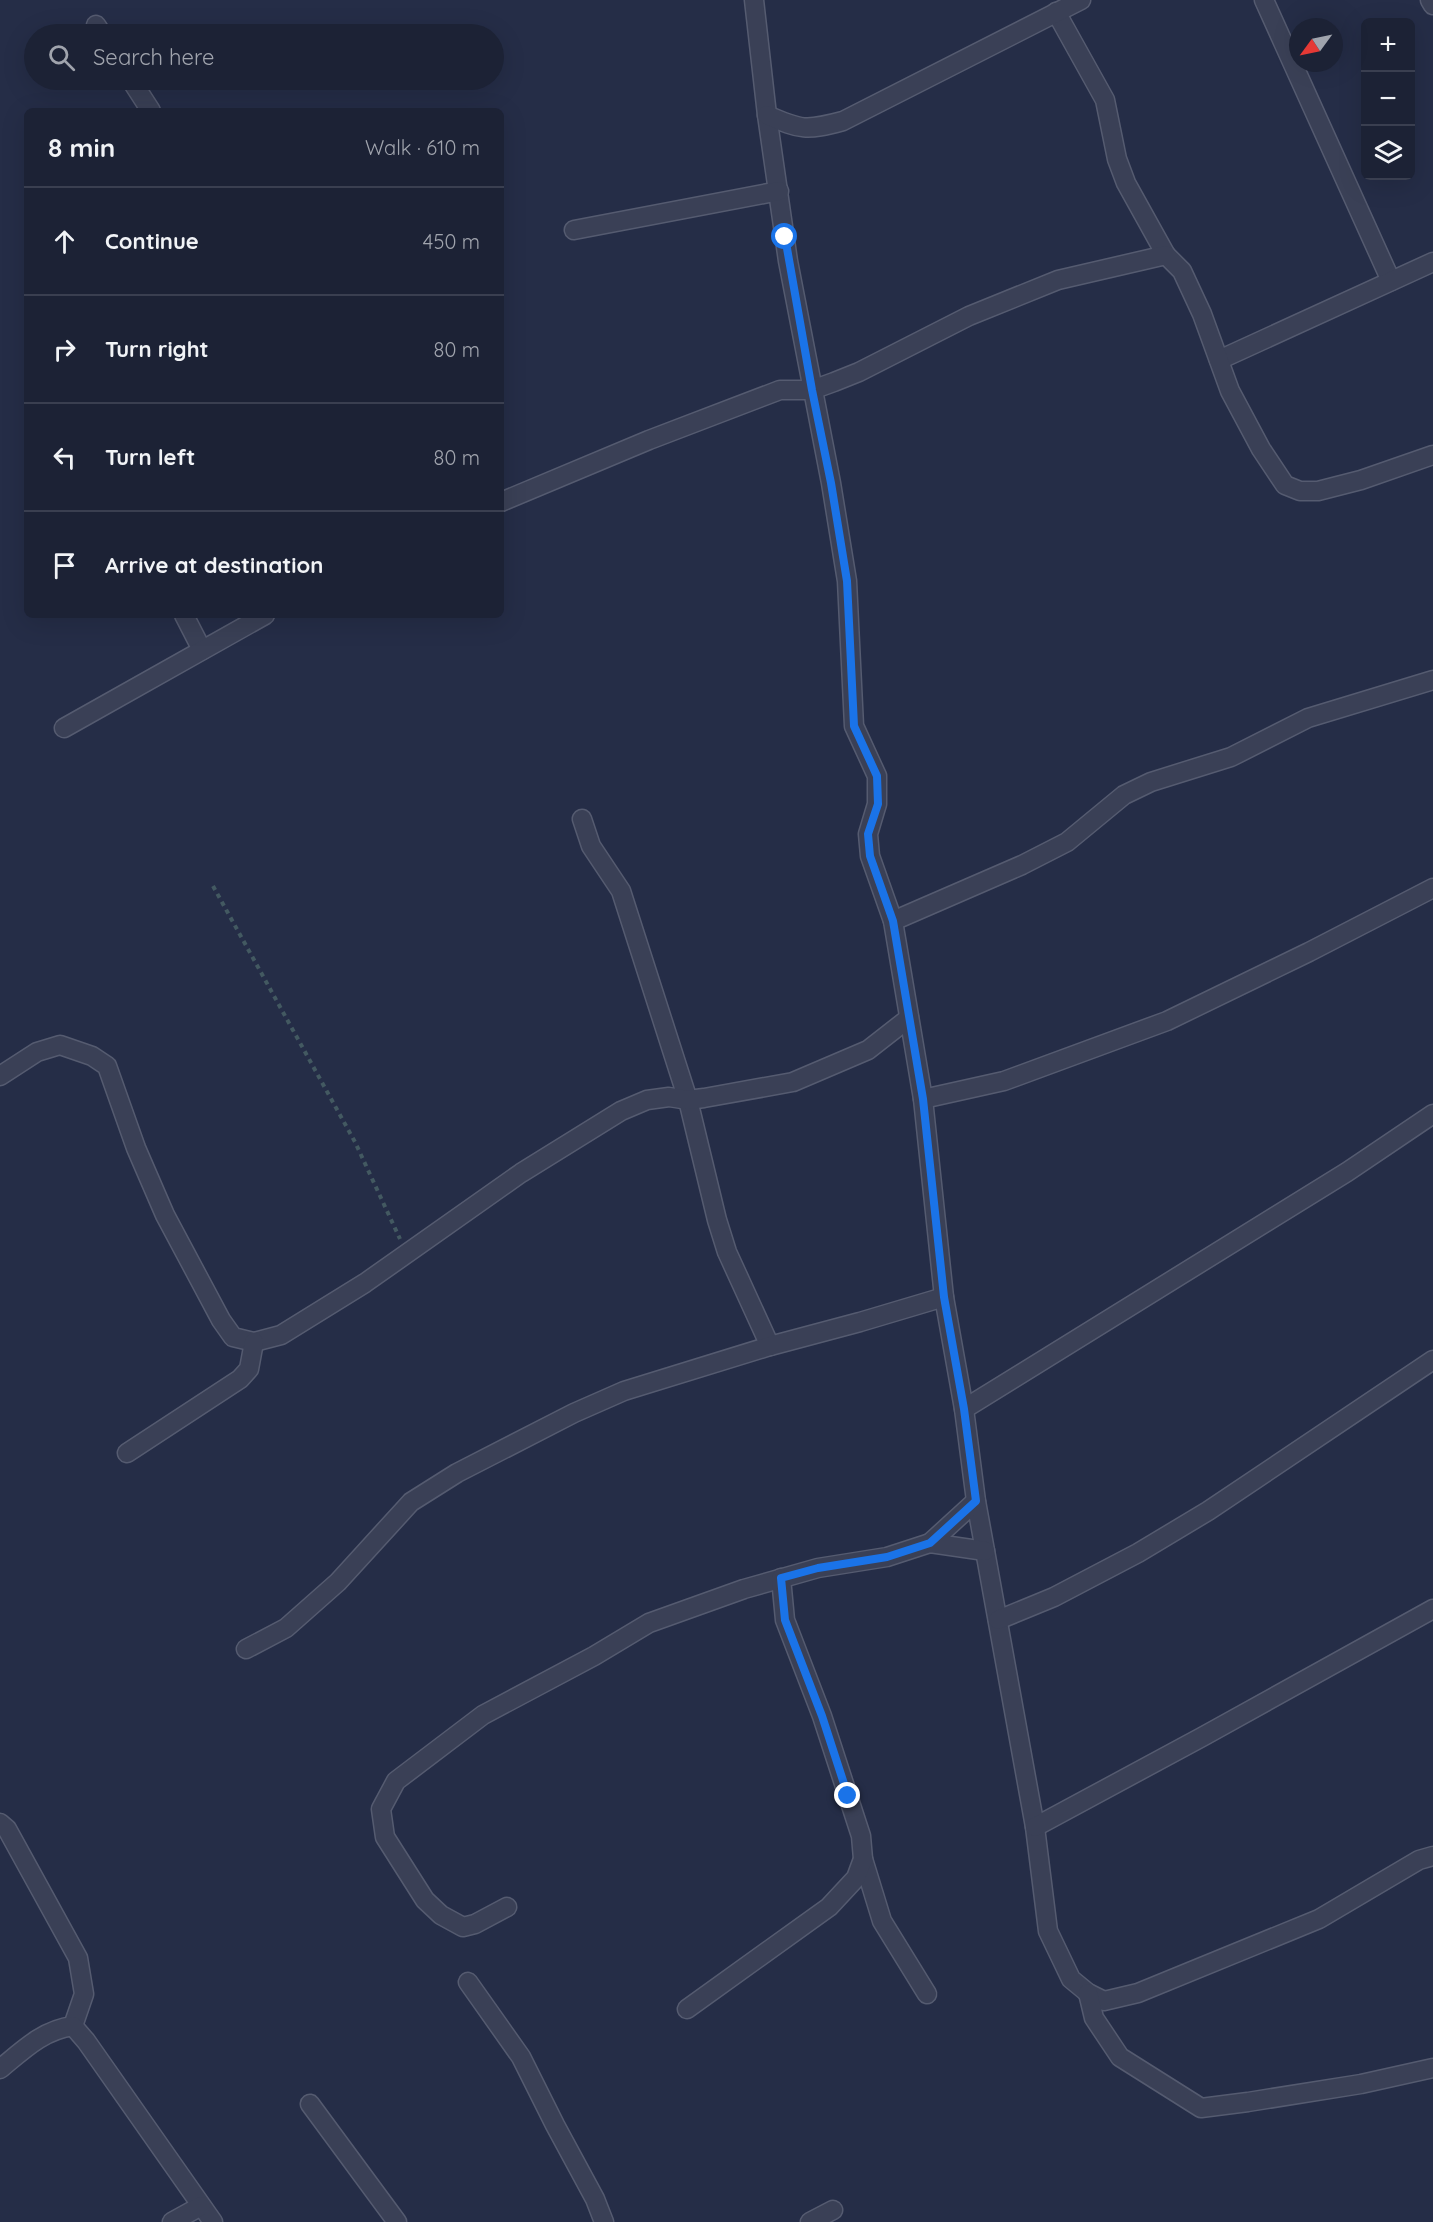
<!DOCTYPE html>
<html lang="en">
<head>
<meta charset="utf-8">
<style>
  :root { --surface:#1c2235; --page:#292f41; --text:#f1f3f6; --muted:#a0a4ad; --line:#3a3f50 }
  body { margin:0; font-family:Quicksand,sans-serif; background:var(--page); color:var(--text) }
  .controls { position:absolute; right:18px; top:18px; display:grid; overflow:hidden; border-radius:9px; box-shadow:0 6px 24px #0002 }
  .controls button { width:54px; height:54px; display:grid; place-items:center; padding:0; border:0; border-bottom:2px solid var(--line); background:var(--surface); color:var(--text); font:30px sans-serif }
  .compass { position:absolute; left:1289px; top:18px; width:54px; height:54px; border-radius:50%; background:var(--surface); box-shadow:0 6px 24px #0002; rotate:237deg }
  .stop { position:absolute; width:18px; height:18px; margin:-14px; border:4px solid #1a73e8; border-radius:50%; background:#fff }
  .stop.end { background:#1a73e8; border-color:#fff; box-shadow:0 2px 6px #0008 }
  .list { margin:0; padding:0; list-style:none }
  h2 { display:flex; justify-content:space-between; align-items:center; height:78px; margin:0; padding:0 24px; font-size:26px }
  h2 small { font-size:20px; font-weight:400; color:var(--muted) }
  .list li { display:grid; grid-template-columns:39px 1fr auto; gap:18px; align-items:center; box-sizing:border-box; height:108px; padding:0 24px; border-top:2px solid var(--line) }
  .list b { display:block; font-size:22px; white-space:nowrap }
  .list em { font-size:20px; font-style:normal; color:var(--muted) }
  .icon { flex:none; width:33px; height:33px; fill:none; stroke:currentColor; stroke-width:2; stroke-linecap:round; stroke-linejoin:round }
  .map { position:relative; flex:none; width:1433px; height:2222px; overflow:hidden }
  .search { position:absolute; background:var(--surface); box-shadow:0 6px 24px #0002; left:24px; top:24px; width:480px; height:66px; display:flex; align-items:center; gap:15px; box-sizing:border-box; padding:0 21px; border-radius:33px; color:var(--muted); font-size:22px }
  .panel { position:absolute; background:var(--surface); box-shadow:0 6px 24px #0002; left:24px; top:108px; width:480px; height:510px; border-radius:9px }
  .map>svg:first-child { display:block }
</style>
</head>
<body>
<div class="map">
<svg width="1433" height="2222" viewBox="0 0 1433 2222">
  <rect width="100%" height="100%" fill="#252d47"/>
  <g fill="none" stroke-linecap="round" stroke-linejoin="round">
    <defs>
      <g id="street">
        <path d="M754 0 767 115 788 261 831 483 847 581 854 726 877 776V804L868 834 870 856 893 921 923 1099 944 1297 964 1409 976 1501 1035 1827 1048 1931 1071 1979 1088 1993 1104 2001 1138 1993 1319 1919 1419 1860 1433 1856"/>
        <path d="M1264 0 1391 281"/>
        <path d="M1430 0 1433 5"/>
        <path d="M1056 12 1105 100 1117 159 1126 183 1166 255"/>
        <path d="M96 25 102 34"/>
        <path d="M131 80 151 111"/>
        <path d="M767 115C801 130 806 131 843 121L1081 0"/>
        <path d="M574 230 779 191"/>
        <path d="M1219 360 1433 262"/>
        <path d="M501 502 649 440 780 390H812L834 382 859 372 969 316 1058 280 1166 255 1182 271 1202 314 1230 391 1261 449 1285 485 1300 491H1318L1361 480 1433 455"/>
        <path d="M184 615 202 650"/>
        <path d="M64 728 265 615"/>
        <path d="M582 819 591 846 621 891 688 1100 717 1220 727 1252 770 1346"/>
        <path d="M893 921 1022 865 1067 842 1124 795 1151 782 1231 757 1308 718 1433 680"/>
        <path d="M0 1076 37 1052 60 1045 92 1056 107 1066 136 1148 165 1215 221 1320 233 1337 254 1342 281 1335 365 1283 521 1173 621 1111 647 1100 669 1097 688 1100 704 1098 793 1082 868 1050 909 1018"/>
        <path d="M923 1099 1004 1081 1167 1021 1309 952 1433 888"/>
        <path d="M964 1409 1347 1172 1433 1114"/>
        <path d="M127 1453 240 1379 249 1369 254 1342"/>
        <path d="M930 1543 976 1501"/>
        <path d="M998 1620 1054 1597 1138 1553 1208 1511 1433 1360"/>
        <path d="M246 1649 286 1628 338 1582 411 1502 457 1473 574 1413 624 1391 770 1346 860 1322 944 1297"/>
        <path d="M0 1823 7 1829 78 1958 84 1994 73 2026"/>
        <path d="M1035 1827 1202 1737 1433 1609"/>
        <path d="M863 1859 882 1921 927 1994"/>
        <path d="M507 1907 475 1924 463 1927 441 1915 425 1900 385 1837 381 1809 396 1781 483 1715 594 1656 649 1623 744 1589 818 1568 887 1557 930 1543 985 1551"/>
        <path d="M468 1982 521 2057 555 2125 595 2199 604 2222"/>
        <path d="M1088 1993 1094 2018 1120 2057 1201 2108 1248 2102 1361 2084 1433 2068"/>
        <path d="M687 2009 829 1907 856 1878 863 1859 861 1836 822 1716 785 1620 781 1578"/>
        <path d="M0 2069C23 2050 43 2030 73 2026L86 2041 213 2222"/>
        <path d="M310 2104 397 2222"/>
        <path d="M172 2222 201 2206"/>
        <path d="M810 2222 833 2210"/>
      </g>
    </defs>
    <use href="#street" stroke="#555b70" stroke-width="21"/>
    <path stroke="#435961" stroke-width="4" stroke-dasharray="4.5 4.5" stroke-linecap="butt" d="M213 886 355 1142 400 1239"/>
    <use href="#street" stroke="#3a4056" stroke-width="18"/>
  </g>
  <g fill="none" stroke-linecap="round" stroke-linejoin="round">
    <path stroke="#1a73e8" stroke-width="8" d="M785 237 812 390 831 483 847 581 854 726 877 776 878 804 868 834 870 856 893 921 923 1099 944 1297 964 1409 976 1501 930 1543 887 1557 818 1568 781 1578 785 1620 822 1716 848 1796"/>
  </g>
</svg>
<div class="controls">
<button>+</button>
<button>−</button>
<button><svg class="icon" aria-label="layers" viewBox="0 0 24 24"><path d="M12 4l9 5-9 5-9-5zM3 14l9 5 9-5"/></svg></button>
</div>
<svg class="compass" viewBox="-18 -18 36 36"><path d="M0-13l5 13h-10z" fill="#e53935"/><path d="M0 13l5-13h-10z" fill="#a0a4ad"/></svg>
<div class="stop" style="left:785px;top:237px"></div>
<div class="stop end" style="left:848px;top:1796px"></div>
<div class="search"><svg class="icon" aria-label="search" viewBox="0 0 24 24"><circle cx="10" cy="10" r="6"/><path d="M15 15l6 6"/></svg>Search here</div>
<section class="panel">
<h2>8 min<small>Walk · 610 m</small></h2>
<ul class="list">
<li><svg class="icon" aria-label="ahead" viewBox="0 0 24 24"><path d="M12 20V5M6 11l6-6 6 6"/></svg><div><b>Continue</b></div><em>450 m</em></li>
<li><svg class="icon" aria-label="right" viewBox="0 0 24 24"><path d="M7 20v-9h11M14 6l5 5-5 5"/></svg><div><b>Turn right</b></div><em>80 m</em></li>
<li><svg class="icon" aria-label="left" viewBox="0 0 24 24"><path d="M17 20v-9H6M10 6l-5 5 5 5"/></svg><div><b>Turn left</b></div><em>80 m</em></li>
<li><svg class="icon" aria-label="arrive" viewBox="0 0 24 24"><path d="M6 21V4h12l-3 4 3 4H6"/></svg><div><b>Arrive at destination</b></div></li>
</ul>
</section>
</div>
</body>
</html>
